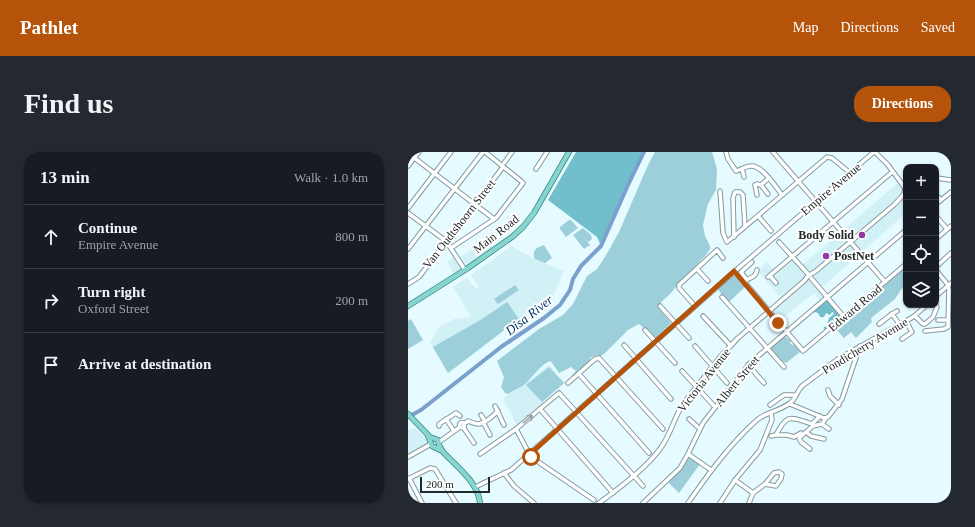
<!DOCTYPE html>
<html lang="en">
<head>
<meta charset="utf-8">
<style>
  :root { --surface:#171b24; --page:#242831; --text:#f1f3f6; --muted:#9ea1a6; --line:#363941; --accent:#b45309 }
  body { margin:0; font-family:Georgia,serif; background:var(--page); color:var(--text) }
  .controls { position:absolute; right:12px; top:12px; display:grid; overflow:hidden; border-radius:8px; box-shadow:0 1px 3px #0004 }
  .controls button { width:36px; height:36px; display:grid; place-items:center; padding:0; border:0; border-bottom:1px solid var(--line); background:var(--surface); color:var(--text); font:20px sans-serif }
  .scale { position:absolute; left:12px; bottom:10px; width:70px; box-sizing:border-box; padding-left:4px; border:2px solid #21292b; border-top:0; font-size:11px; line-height:14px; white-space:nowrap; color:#21292b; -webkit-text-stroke:3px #fff; paint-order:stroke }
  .stop { position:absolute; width:12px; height:12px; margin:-9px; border:3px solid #b45309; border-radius:50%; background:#fff }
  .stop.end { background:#b45309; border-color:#fff; box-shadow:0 1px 4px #0008 }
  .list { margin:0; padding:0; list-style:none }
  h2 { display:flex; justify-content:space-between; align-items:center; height:52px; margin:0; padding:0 16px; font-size:17px }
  h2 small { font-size:13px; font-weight:400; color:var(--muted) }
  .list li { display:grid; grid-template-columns:26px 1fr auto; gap:12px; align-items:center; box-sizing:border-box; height:64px; padding:0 16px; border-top:1px solid var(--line) }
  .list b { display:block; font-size:15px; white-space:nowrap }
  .list p { margin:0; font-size:13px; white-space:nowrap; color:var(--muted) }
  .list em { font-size:13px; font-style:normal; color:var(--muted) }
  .icon { flex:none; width:22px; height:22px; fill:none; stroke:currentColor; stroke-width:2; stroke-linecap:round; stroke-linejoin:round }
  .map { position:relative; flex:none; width:543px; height:351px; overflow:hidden; border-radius:16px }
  header { display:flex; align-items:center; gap:24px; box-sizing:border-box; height:56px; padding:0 20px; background:var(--accent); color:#fff }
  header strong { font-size:19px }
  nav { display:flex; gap:22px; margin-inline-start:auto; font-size:14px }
  .intro { display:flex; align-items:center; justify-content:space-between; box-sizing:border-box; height:96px; padding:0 24px }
  h1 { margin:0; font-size:28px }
  .button { padding:10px 18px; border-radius:16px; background:var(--accent); color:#fff; font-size:14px; font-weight:700 }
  main { display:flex; gap:24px; padding:0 24px }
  aside { flex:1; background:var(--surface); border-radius:16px; box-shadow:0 1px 3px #0004 }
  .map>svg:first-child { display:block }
</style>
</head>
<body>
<header>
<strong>Pathlet</strong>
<nav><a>Map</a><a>Directions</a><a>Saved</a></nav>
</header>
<div class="intro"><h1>Find us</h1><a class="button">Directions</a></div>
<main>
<aside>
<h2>13 min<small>Walk · 1.0 km</small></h2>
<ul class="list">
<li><svg class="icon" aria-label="ahead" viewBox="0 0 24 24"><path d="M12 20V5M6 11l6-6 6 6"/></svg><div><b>Continue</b><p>Empire Avenue</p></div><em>800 m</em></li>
<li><svg class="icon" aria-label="right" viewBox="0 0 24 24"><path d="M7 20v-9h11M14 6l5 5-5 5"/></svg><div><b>Turn right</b><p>Oxford Street</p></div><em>200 m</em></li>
<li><svg class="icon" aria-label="arrive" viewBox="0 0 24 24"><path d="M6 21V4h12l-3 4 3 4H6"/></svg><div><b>Arrive at destination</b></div></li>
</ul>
</aside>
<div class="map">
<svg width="543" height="351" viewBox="0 0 543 351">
  <rect width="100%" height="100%" fill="#e5fbff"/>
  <g fill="#d1f1f7">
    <path d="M490 31 498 41V61L412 137 419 145 413 150 406 141 369 170 361 159 374 148 350 119 359 110 366 119 385 105 393 114Z"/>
    <path d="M79 86 85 95 58 114 55 113 51 106Z"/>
    <path d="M104 94 123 105 156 119 148 138 145 143 111 167 40 221 22 191 30 176 46 167 63 165 45 135 59 126 68 137 71 135 63 123Z"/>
    <path d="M47 104 54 116 46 122 39 110Z"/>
    <path d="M141 213 157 231 109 274 95 246 117 232Z"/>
    <path d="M8 276 19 289 18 293 0 303V278Z"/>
  </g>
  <g fill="#9ccfd9">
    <path d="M247 0H304L309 17 308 38 300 52 295 73 297 84 302 94V97L298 103 272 130 263 141 249 154 263 171 248 186 231 172 220 178 196 202 191 205 188 203 182 206V209L165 225 164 223 168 219 163 215 151 221 144 211 142 209C131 214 126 224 117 232 112 236 106 238 100 242L97 241 93 235 96 225 89 209 131 177 155 163 165 152 179 124 189 117 197 105 211 80 240 13Z"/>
    <path d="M161 68H163L170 76 158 85 152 77V75Z"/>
    <path d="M175 76 183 83 184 87 180 90 173 82 182 93 176 97 165 83Z"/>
    <path d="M136 93 144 106 137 111 127 107C123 99 129 95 136 93Z"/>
    <path d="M498 114V130L487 147 463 166 464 170 448 186 443 180 436 186 426 175Z"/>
    <path d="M324 124H328L337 135 320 151 311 139V136Z"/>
    <path d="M107 133 111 138 90 152 86 147Z"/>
    <path d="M99 150 111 167 40 221 25 195 74 167Z"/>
    <path d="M3 167 15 188 0 197V169Z"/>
    <path d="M376 183 383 189 382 191 384 193 386 192 392 200 378 211 372 208 361 196Z"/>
    <path d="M141 215 156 231 134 250 118 233Z"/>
    <path d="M280 305H282L292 312 271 341 260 330Z"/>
  </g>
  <g fill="#71becc">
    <path d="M168 0H236L220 33 193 94 189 85 140 48Z"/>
    <path d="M419 148 434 164 418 178 415 176 419 173 421 166 426 162 425 160H424L422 163 418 161 416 165H412L411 162 408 160 404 161Z"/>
  </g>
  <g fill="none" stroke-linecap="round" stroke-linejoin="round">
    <path stroke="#7ca0ce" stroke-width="4" d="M0 265 13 258 93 195 136 166 152 153 162 138 165 127 173 114 193 94 220 33 236 0"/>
    <defs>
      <g id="minor">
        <path d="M318 0 320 7 328 19C333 18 337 14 343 14 354 13 368 35 374 43"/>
        <path d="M365 0 477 130"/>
        <path d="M467 0 480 13 497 36"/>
        <path d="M0 1 86 67"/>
        <path d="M96 11 104 0"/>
        <path d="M0 14 11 0"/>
        <path d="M128 17 139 0"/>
        <path d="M334 17 336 25"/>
        <path d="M528 26 543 28"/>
        <path d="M353 33 360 42"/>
        <path d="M312 39 315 81 319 90 419 5 424 6 442 21"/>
        <path d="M349 43 347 33 349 32 353 33 361 26"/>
        <path d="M528 43 533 48"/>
        <path d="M528 52 543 40"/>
        <path d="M0 56 43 0"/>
        <path d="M0 61 38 89 57 118"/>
        <path d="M350 64 363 79"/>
        <path d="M528 64 539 77"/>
        <path d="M326 85 325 46 327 40H332L335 43 337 74"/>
        <path d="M528 87 543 74"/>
        <path d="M371 90 401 123"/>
        <path d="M43 96 88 66 115 31 113 29 77 0"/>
        <path d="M0 97 75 0"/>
        <path d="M528 115 543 101"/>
        <path d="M289 117 300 129"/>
        <path d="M327 119 395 199 498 112"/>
        <path d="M362 124 368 131"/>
        <path d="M360 125 483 21"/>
        <path d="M403 126 436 165"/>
        <path d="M339 128 333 120 344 110"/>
        <path d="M337 129C342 125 348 126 349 118"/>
        <path d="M0 132 11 125 95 15"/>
        <path d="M528 144 543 131"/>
        <path d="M314 145 376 215"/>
        <path d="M252 154 281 186"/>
        <path d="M287 154 271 136V133L309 98 315 106"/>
        <path d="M484 162 489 159"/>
        <path d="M295 164 323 194"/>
        <path d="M507 164 515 172H517L525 165 529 155 528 153"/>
        <path d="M530 168H540"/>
        <path d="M471 172 484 162 492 173"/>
        <path d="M237 178 267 211"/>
        <path d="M517 179 536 177 540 175 541 138 540 133 528 118"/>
        <path d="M494 187 504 180 498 169"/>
        <path d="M216 193 263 247"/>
        <path d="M287 194 319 231"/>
        <path d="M340 213 356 231"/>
        <path d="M274 219 307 255"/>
        <path d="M171 222 241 301"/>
        <path d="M160 231 187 207 191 206 255 277"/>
        <path d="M420 238 422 244 431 253"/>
        <path d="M382 252 416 266 420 265 434 247 452 194"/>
        <path d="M362 253 376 243H388"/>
        <path d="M87 254 96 273"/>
        <path d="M132 257 205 341"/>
        <path d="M73 263 77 269"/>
        <path d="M38 267 46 279"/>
        <path d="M281 267 292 277"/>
        <path d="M75 270 82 283"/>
        <circle cx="54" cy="273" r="2.5"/>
        <path d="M56 272 60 269C63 270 67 272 70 272 77 272 85 264 90 259"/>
        <path d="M414 272 421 277"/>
        <path d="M31 274V272L48 261 52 264"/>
        <path d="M55 275 66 291"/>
        <path d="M108 277 123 305 186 348"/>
        <path d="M398 280 403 284 416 287"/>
        <path d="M368 283H379L386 285 393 281"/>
        <path d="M363 284 368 283C379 261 382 265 404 272L412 264"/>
        <path d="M31 290 52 275"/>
        <path d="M402 297 393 290 391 286 405 274 414 272 418 266"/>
        <path d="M72 302 108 277 151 241 235 334"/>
        <path d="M280 302 303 318"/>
        <path d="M0 305 23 292"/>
        <path d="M96 321 106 334 126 351"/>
        <path d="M1 326 14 351"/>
        <path d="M0 327 22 316 27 317 48 351"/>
        <path d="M327 328 345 341"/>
        <path d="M67 335 103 318 112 310 327 119 466 0"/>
        <path d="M191 351C209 338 242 313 254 294 263 281 266 266 275 252L312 205 330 186 396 129 400 124 408 119 487 52 496 42 498 32"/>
        <path d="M235 351 272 316 280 302 295 271 342 211 498 78"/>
        <path d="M280 351C301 321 322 292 349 268 358 260 372 259 382 251 388 247 389 239 394 234L430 207 505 165 519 153"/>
        <path d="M312 351 327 328 352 298 364 268 363 261"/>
        <path d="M341 351 345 341 357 332 368 334 373 327 374 322 371 320 366 321 357 332"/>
      </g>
      <g id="major">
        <path d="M0 154 60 116 104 85 115 75 126 61 161 0"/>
        <path d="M0 262 22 285 30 288 31 293 35 300C48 314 70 330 72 351"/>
        <path d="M20 284 24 294 34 299"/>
      </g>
    </defs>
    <use href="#minor" stroke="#859a9e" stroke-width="5.5"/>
    <use href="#major" stroke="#318781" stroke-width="6"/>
    <use href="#minor" stroke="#fff" stroke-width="3.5"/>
    <use href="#major" stroke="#88d5d0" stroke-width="4.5"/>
  </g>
  <defs><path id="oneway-shaft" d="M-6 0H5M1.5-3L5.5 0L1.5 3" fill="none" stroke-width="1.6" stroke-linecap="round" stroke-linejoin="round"/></defs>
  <use stroke="#9b9fa0" href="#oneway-shaft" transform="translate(120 267) rotate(-40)"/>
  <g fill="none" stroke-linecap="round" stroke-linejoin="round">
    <path stroke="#b45309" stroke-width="5" d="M123 305 121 303 326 119 370 171"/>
  </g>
  <g fill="#9138a4" stroke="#fff" stroke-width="1.5">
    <circle cx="454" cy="83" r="4"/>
    <circle cx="418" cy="104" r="4"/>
  </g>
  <g text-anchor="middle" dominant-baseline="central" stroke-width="4" stroke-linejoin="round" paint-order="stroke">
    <g font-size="12" fill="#21292b" stroke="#fff">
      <text transform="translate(423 37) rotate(-40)">Empire Avenue</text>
      <text transform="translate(51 72) rotate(-52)">Van Oudtshoorn Street</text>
      <text transform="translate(88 82) rotate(-38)">Main Road</text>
      <text transform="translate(447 156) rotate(-40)">Edward Road</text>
      <text transform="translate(457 194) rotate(-31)">Pondicherry Avenue</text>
      <text transform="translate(296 228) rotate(-52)">Victoria Avenue</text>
      <text transform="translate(329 229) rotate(-50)">Albert Street</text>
    </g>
    <g font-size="12" font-weight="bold" fill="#21292b" stroke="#fff" text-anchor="end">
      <text x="446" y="83">Body Solid</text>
      <text x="426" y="104" text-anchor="start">PostNet</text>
    </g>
    <g font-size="13" font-style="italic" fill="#00366c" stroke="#fff">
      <text transform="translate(121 163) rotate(-38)">Disa River</text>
    </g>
  </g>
</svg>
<div class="controls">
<button>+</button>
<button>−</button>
<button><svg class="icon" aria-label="locate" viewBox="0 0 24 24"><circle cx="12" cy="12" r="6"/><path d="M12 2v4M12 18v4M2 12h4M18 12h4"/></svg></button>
<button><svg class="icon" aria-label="layers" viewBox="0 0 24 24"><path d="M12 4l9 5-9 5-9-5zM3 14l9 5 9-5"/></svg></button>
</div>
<div class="scale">200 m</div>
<div class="stop" style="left:123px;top:305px"></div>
<div class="stop end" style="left:370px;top:171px"></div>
</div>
</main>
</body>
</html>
